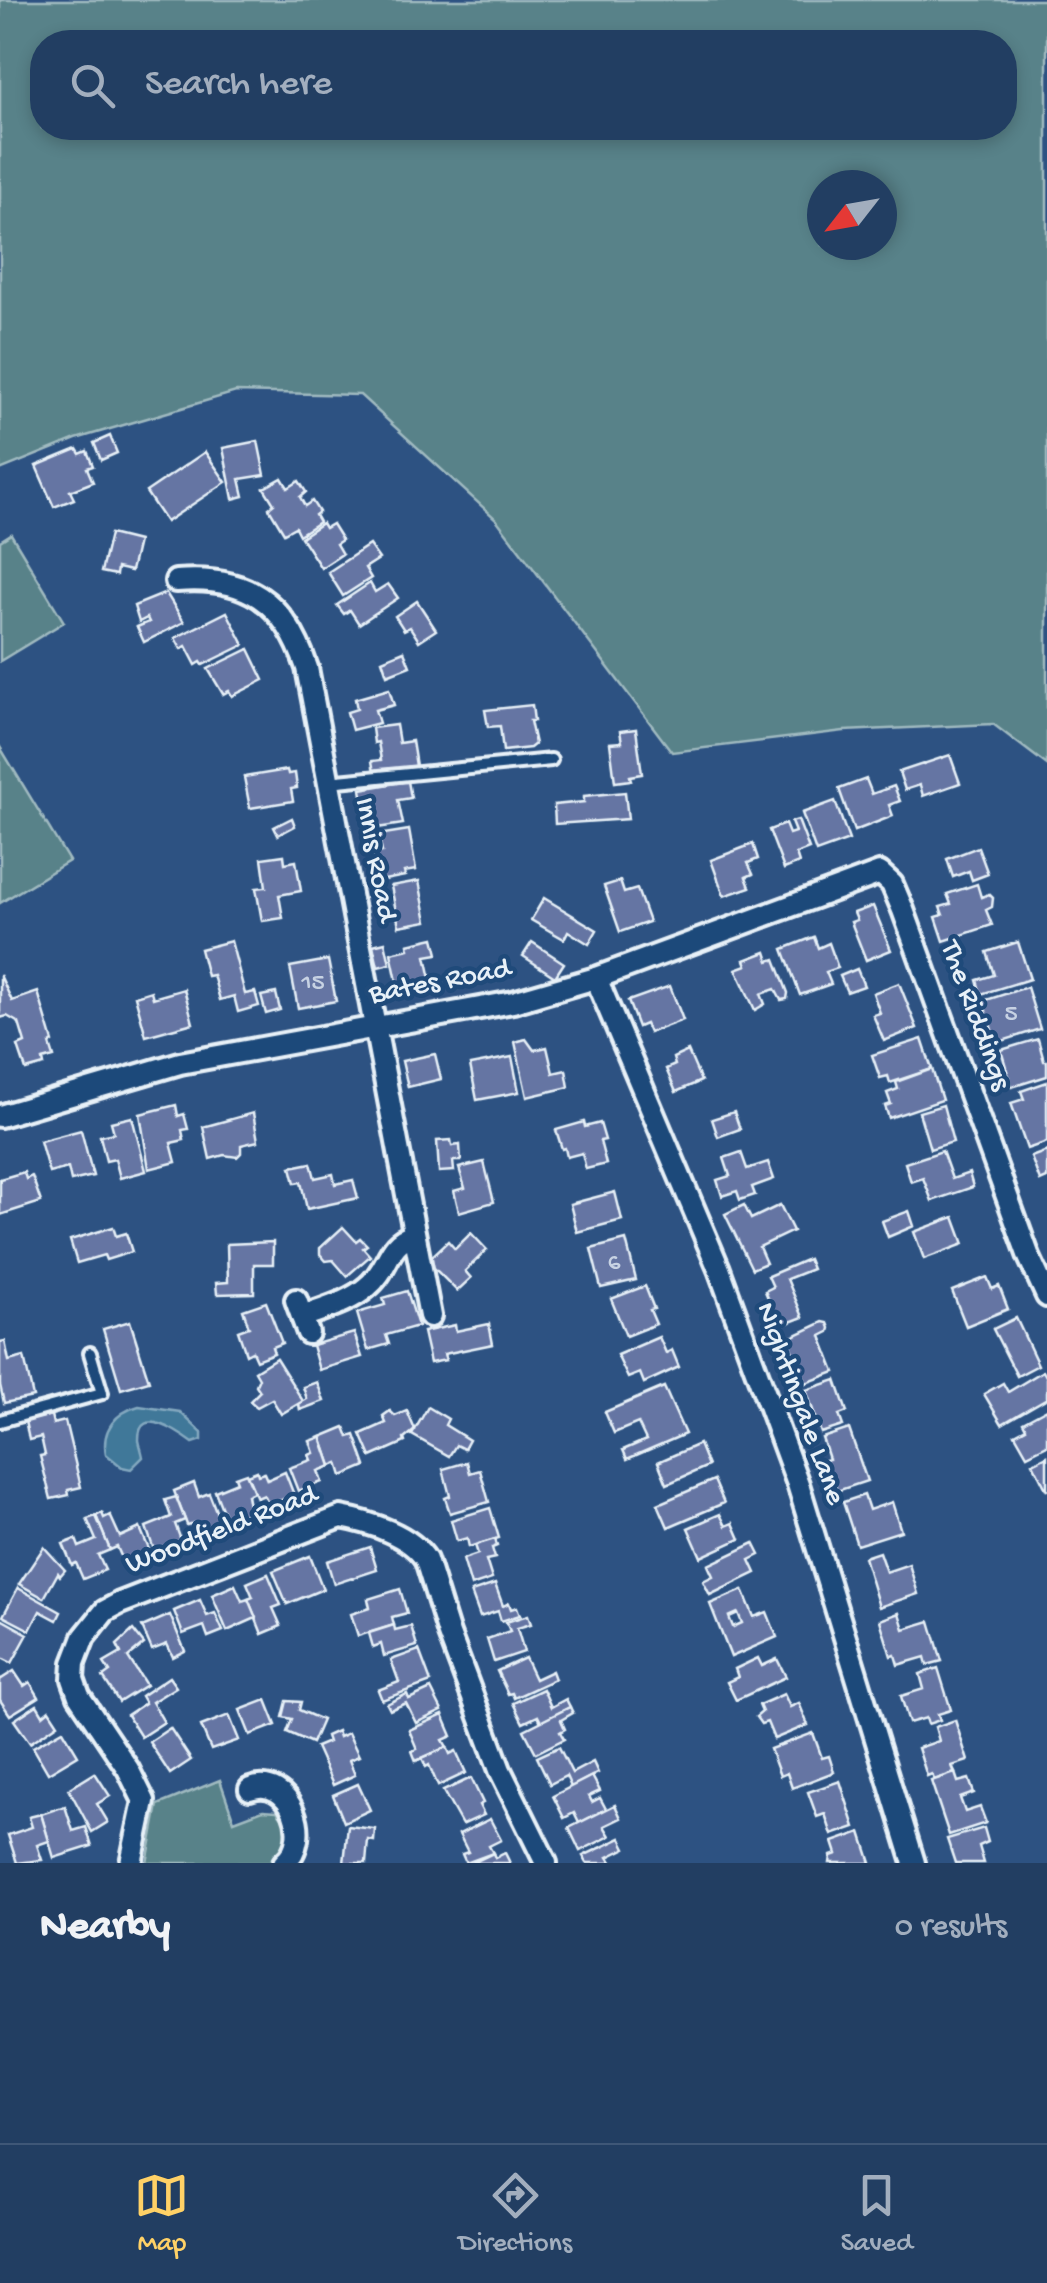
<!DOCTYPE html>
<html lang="en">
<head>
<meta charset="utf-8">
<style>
  :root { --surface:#223e62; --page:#2e496b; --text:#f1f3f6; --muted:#a2aebe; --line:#3f5777; --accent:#ffd166 }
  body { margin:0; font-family:"Gochi Hand",sans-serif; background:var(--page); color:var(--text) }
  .compass { position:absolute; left:807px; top:170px; width:90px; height:90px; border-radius:50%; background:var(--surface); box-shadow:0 5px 15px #0003; rotate:239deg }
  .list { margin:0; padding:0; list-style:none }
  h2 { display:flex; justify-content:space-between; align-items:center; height:130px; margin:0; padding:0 40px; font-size:42px }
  h2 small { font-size:32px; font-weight:400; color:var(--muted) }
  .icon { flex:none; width:55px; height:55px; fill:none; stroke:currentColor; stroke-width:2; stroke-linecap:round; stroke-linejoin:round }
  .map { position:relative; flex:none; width:1047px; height:1863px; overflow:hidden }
  .search { position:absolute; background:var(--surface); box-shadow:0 5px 15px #0003; left:30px; right:30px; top:30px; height:110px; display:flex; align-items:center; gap:25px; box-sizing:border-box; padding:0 35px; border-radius:40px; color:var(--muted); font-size:38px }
  .sheet { height:280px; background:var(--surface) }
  nav { display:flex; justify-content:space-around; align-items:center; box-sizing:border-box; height:140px; border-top:2px solid var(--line); background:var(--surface); font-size:28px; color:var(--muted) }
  nav a { display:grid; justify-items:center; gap:5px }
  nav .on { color:var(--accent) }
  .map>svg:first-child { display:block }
</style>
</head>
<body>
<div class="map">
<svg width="1047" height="1863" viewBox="0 0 1047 1863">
  <rect width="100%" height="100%" fill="#2d5282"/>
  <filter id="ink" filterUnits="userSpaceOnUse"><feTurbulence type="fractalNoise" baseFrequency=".01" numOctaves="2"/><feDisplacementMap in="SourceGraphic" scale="20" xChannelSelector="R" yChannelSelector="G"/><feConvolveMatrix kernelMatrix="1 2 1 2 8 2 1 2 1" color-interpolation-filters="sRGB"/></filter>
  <g filter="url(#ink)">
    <g fill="#588289" stroke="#a0bac0" stroke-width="2.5" fill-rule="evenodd">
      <path d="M0 0H1047V765L993 724 844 731 672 752 496 519 360 395 236 392 76 439 0 470ZM42 42H1004V128H42ZM822 185H882V245H822Z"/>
      <path d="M11 534 64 622 0 661V541Z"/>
      <path d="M0 747 69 861 0 903Z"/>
      <path d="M220 1780 234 1821 263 1810 277 1811 286 1823 290 1837 282 1855 271 1863H147L158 1805Z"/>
    </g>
    <path fill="#407899" stroke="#83a8bf" stroke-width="2.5" d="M139 1406 180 1412 202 1433V1440L193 1443C182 1435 138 1403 139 1440 140 1446 142 1451 143 1457L131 1469 122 1467 106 1454C101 1430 116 1412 139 1406Z"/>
    <g fill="#6574a3" stroke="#e8f1f8" stroke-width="2.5" fill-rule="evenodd">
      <path d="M110 436 117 453 101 460 94 443Z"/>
      <path d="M258 441 265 475 240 479 244 496 233 499 223 448Z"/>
      <path d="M77 449 80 454 87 451 93 466 87 468 93 482 70 491 74 499 54 507 36 466Z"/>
      <path d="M205 452 226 482 166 522 146 492Z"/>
      <path d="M282 478 288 488 299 481 306 492 300 497 305 506 312 501 319 512 315 515 319 522 299 535 295 527 284 533 269 508 274 504 264 488Z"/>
      <path d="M322 523 325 528 332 524 342 540 336 544 342 554 321 568 301 537Z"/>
      <path d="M110 534 138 541 131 571 117 568 116 575 101 572Z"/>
      <path d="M369 545 379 559 365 568 371 578 343 596 328 572Z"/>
      <path d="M370 583 375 592 388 584 398 598 359 624 350 610 344 614 337 605Z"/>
      <path d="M166 593 184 622 144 642 137 627 149 622 147 618 139 622 134 606Z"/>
      <path d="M417 601 436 630 419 641 410 627 404 630 395 616Z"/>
      <path d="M227 612 244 645 203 665 201 662 196 665 186 646 181 649 175 638Z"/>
      <path d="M249 649 264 680 232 696 229 691 223 694 208 669Z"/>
      <path d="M404 651 410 666 387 675 382 660Z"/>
      <path d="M389 689 394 705 375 710 379 723 352 730 347 712 357 709 355 699Z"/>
      <path d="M532 705 534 721H530L535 744 530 748 503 751 500 726 488 727 485 710Z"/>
      <path d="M396 725 399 743 412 741 416 766 374 772 372 761 381 760 378 742 374 743 372 728Z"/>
      <path d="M636 729 642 774 630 776 631 780 615 782 610 743 622 742 620 731Z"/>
      <path d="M950 755 960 783 923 796 920 785 905 790 899 772Z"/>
      <path d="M287 770 288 774 295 773 297 788 291 789 293 801 250 808 244 777Z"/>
      <path d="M866 779 872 794 894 786 900 801 889 805 893 816 854 831 839 789Z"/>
      <path d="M408 781 411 798 398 800 403 824 377 828 372 799 363 801 361 789Z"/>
      <path d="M625 792 628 819 555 824 554 805 584 802V796Z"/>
      <path d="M835 801 849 840 816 852 802 813Z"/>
      <path d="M292 818 295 826 278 835 274 827Z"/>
      <path d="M798 820 809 849 796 854 799 863 784 869 769 830 785 824 789 834 795 832 791 822Z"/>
      <path d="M409 830 416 870 404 872 405 876 379 881 374 853 382 852 378 835Z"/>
      <path d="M753 844 758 859 748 863 753 874 746 877 750 887 724 896 711 860Z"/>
      <path d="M978 847 988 874 972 880 969 871 953 877 947 859Z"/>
      <path d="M284 855 285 863 296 861 301 891 279 895 283 918 262 921 256 888 266 887 262 858Z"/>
      <path d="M419 881 427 921 399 926 391 886Z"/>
      <path d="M620 881 624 893 637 889 649 922 620 932 604 886Z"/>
      <path d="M977 884 981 897 989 894 993 898 992 907 986 910 992 925 944 941 936 917 943 915 940 907 951 904 947 894Z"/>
      <path d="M544 898 597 930 589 944 568 931 564 939 531 920Z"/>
      <path d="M873 906 891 950 866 960 851 922 857 920 854 913Z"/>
      <path d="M814 937 818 948 829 943 838 968 826 972 831 984 800 995 783 949Z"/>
      <path d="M434 938 438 954 426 956 431 979 398 986 391 953 409 949 408 944Z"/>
      <path d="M231 941 245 994 255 992 259 1006 238 1012 234 996 220 1000 213 975 207 976 200 949Z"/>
      <path d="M385 942 390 964 378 967 373 945Z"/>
      <path d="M532 942 564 963 555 977 523 956Z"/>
      <path d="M1018 942 1030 979 981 994 977 980 994 975 987 952Z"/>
      <path d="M766 952 769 961 775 959 788 993 787 999 781 1000 775 989 761 994 765 1004 755 1010 736 969 747 965 745 960Z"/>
      <path d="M328 960 336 1001 298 1008 290 967Z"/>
      <path d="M857 969 864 986 847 992 840 976Z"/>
      <path d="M0 975 12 1001 38 992 53 1042 50 1044 54 1057 43 1060 44 1065 26 1070 18 1046 25 1043 19 1023 7 1016 0 1018Z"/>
      <path d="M899 983 917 1028 884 1041 873 1015 880 1013 873 993Z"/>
      <path d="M670 986 683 1020 649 1033 645 1024 638 1027 628 1001Z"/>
      <path d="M1027 987 1040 1029 996 1043 983 1001Z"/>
      <path d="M184 989 193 1023 146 1036 135 996 151 991 153 998Z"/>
      <path d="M276 993 280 1010 266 1014 261 996Z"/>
      <path d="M526 1039 534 1050 547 1047 553 1073 566 1070 569 1087 527 1097 515 1042Z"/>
      <path d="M922 1039 932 1069 890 1083 888 1076 880 1078 872 1055Z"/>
      <path d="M1038 1039 1044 1061H1047V1076L1012 1087 1001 1050Z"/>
      <path d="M688 1051 701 1081 676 1092 666 1069 675 1065 673 1058Z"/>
      <path d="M435 1054 441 1079 408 1087 402 1061Z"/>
      <path d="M512 1057 519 1092 477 1100 470 1065Z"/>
      <path d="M932 1069 942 1100 889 1118 885 1106 891 1104 887 1093 898 1089 896 1082Z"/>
      <path d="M1047 1082V1142L1027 1149 1011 1103 1024 1099 1021 1091Z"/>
      <path d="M176 1105 178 1116 184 1114 188 1129 182 1130 184 1140 171 1143 176 1162 149 1169 140 1114Z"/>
      <path d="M943 1105 953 1142 930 1149 919 1112Z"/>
      <path d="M734 1112 740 1129 718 1137 712 1119Z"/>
      <path d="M253 1113 258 1141 241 1145V1153L237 1157 224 1155 210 1159 203 1127Z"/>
      <path d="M132 1117 146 1171 120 1178 115 1159 106 1161 100 1136 114 1133 111 1122Z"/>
      <path d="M584 1122 585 1127 600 1123 605 1140 600 1141 606 1164 586 1169 582 1153 567 1157 565 1148 562 1149 556 1130Z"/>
      <path d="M81 1130 93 1176 71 1181 68 1168 49 1173 40 1141Z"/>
      <path d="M451 1140 452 1146 460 1145 461 1161H453L454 1171 439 1172 437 1141Z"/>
      <path d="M942 1151 952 1179 969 1173 973 1187 932 1201 923 1178 911 1182 905 1163Z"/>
      <path d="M1047 1151V1178L1040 1181 1031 1157Z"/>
      <path d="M741 1152 747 1169 768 1162 774 1179 752 1187 755 1195 740 1200 737 1191 722 1196 717 1180 730 1176 724 1158Z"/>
      <path d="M484 1162 494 1202 459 1212 454 1191 465 1188 459 1168Z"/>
      <path d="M311 1163 315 1178 333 1174 335 1184 353 1180 358 1198 307 1209 301 1182 295 1183 291 1167Z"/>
      <path d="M24 1172 26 1179 32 1176 41 1202 0 1215V1179Z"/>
      <path d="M615 1192 622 1220 577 1232 570 1204Z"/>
      <path d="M744 1205 751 1219 780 1205 793 1231 759 1247 766 1263 752 1269 725 1214Z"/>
      <path d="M909 1211 914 1226 888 1237 882 1221Z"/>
      <path d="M954 1217 964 1244 924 1259 914 1232Z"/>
      <path d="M113 1227 116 1236 126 1233 132 1252 106 1260 104 1255 77 1263 70 1240Z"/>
      <path d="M343 1227 356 1241 360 1238 367 1245 363 1248 370 1256 347 1276 333 1260 326 1261 320 1254V1248Z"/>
      <path d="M471 1233 487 1250 465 1271 471 1278 457 1291 427 1261 448 1241 455 1249Z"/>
      <path d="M626 1240 636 1280 601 1288 591 1249Z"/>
      <path d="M273 1242V1264H254V1293L217 1294 216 1283 228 1282 227 1244Z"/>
      <path d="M808 1259 812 1269 787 1279 803 1317 780 1326 765 1291 773 1287 768 1276Z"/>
      <path d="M987 1277 992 1289 999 1286 1008 1309 966 1326 952 1291Z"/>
      <path d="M645 1286 654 1309 650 1310 656 1324 626 1336 611 1299Z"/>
      <path d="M407 1291 418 1326 386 1335 389 1344 368 1350 357 1313 385 1305 383 1298Z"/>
      <path d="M266 1302 282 1343 272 1347 274 1353 256 1360 252 1351 246 1354 238 1331 249 1327 243 1310Z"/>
      <path d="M1016 1318 1038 1365 1017 1376 993 1329Z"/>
      <path d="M130 1321 149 1381 121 1389 103 1329Z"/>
      <path d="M823 1322 828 1323 830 1328 829 1332 821 1336 835 1372 806 1383 787 1339Z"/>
      <path d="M489 1324 493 1344 444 1354 446 1360 430 1363 423 1332 455 1325 456 1331Z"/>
      <path d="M354 1333 362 1357 319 1370 312 1345Z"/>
      <path d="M659 1337 666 1353 672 1350 679 1367 644 1383 640 1373 628 1378 617 1355Z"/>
      <path d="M5 1341 9 1361 24 1357 33 1397 4 1403 0 1385V1342Z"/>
      <path d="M276 1358 303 1401 281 1414 272 1399 257 1407 250 1401 260 1391 256 1385 259 1378 255 1371Z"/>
      <path d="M1043 1371 1047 1378V1398L1002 1424 984 1394 1003 1383 1008 1392Z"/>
      <path d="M836 1380 847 1412 839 1415 843 1426 821 1433 806 1390Z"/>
      <path d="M317 1382 324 1401 300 1410 299 1404 307 1399 303 1387Z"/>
      <path d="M664 1387 685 1434 627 1459 623 1450 646 1440 638 1423 614 1433 605 1412Z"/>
      <path d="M428 1407 448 1419 445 1425 469 1440 464 1449 456 1445 449 1456 412 1435Z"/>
      <path d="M1047 1409V1445L1027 1455 1015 1434 1026 1428 1023 1422Z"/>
      <path d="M390 1411 395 1416 407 1411 415 1430 404 1439 405 1442 371 1457 361 1434 386 1423 383 1416Z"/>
      <path d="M51 1415 53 1424 65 1421 81 1487 68 1490 69 1495 51 1499 40 1456 45 1455 41 1437 29 1440 25 1421Z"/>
      <path d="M345 1427 349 1437 355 1435 366 1466 342 1476 338 1463 331 1466 321 1437Z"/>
      <path d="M849 1429 867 1481 837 1491 833 1479 826 1482 819 1462 829 1459 822 1438Z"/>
      <path d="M321 1437 331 1466 318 1471 322 1482 298 1491 289 1468 311 1460 309 1455 314 1453 310 1441Z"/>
      <path d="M699 1444 708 1466 667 1484 658 1462Z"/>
      <path d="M1047 1456V1491L1033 1463Z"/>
      <path d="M467 1462 470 1473 480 1470 489 1502 450 1513 445 1498 450 1496 443 1469Z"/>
      <path d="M257 1471 258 1475 264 1473 267 1480 285 1472 294 1495 269 1505 264 1495 257 1498 247 1475Z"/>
      <path d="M246 1473 254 1492 247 1495 250 1512 227 1522 215 1491 237 1482 235 1477Z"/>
      <path d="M714 1480 724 1503 668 1527 658 1504Z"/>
      <path d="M194 1483 199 1497 209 1493 221 1524 198 1533 194 1523 187 1525 174 1491Z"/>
      <path d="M864 1495 869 1510 892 1502 901 1531 857 1545 843 1502Z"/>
      <path d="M176 1497 185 1520 175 1524 181 1540 154 1550 146 1527 171 1517 165 1500Z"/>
      <path d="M490 1508 499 1538 469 1547 467 1538 457 1541 451 1520Z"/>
      <path d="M102 1513 104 1518 110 1515 120 1537 140 1528 151 1554 125 1565 117 1547 110 1550 96 1516Z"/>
      <path d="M720 1514 726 1526 733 1523 740 1539 701 1557 688 1528Z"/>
      <path d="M96 1516 110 1550 98 1555 105 1570 83 1579 76 1563 72 1565 63 1544 76 1539 79 1547 96 1540 87 1519Z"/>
      <path d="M495 1539 497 1546 492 1548 495 1558 486 1560 492 1579 471 1586 463 1559 478 1554 475 1545Z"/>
      <path d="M754 1543 760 1555 750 1560 756 1573 710 1595 703 1581 713 1576 708 1565Z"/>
      <path d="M44 1547 65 1570 60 1576 58 1573 44 1598 19 1584Z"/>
      <path d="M370 1547 377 1570 334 1584 327 1561Z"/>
      <path d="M879 1552 886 1572 909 1564 918 1594 879 1607 864 1557Z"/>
      <path d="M310 1556 323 1589 287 1604 273 1571Z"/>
      <path d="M268 1574 281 1605 273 1608 281 1626 262 1634 248 1599 253 1597 247 1583Z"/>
      <path d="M495 1584 503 1606 509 1603 511 1609 517 1607 520 1615 501 1621 498 1611 480 1617 471 1592Z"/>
      <path d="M235 1585 242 1601 248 1599 256 1618 227 1631 212 1595Z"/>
      <path d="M18 1588 61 1612 57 1620 40 1611 30 1630 3 1616Z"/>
      <path d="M400 1589 407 1613 392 1617 394 1625 358 1636 351 1614 370 1608 368 1599Z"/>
      <path d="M743 1590 754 1617 767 1612 777 1637 731 1657 710 1604ZM738 1613 742 1623 733 1627 729 1617Z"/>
      <path d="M200 1600 207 1616 215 1613 223 1631 208 1637 204 1626 183 1634 174 1611Z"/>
      <path d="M899 1613 904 1629 930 1621 942 1661 927 1665 925 1657 898 1665 895 1655 891 1656 880 1620Z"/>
      <path d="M170 1615 185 1651 173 1657 167 1644 152 1650 142 1627Z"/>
      <path d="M528 1615 531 1624 517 1628 524 1652 494 1662 487 1639 510 1631 506 1622Z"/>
      <path d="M1 1619 28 1634 12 1663 0 1657Z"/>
      <path d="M394 1625 395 1630 411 1626 417 1646 384 1656 381 1644 373 1647 369 1633Z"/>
      <path d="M133 1630 144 1644 128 1657 146 1685 119 1702 103 1677 110 1672 104 1663 121 1653 117 1645Z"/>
      <path d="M419 1650 431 1682 382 1700 378 1690 399 1682 391 1660Z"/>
      <path d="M525 1658 535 1679 552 1671 555 1679 514 1698 512 1693 508 1694 497 1671Z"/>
      <path d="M758 1658 762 1666 777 1659 786 1677 736 1700 727 1682 738 1677 735 1669Z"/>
      <path d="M938 1668 951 1710 938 1714 940 1720 928 1724 926 1718 909 1723 901 1696 924 1689 920 1674Z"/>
      <path d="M14 1671 24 1686 30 1682 39 1697 10 1715 0 1700V1680Z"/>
      <path d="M169 1677 176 1687 152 1702 164 1722 141 1737 127 1715 145 1703 141 1696Z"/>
      <path d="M431 1689 442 1711 416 1723 406 1703 390 1710 387 1704 407 1694 409 1699Z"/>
      <path d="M543 1689 551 1707 566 1699 570 1707 541 1722 538 1716 523 1723 513 1703Z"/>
      <path d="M784 1694 790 1707 799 1703 808 1725 774 1739 767 1722 761 1724 756 1717 762 1712 759 1705Z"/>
      <path d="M266 1700 276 1725 250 1735 240 1710Z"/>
      <path d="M287 1701 301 1702 299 1710 322 1720 312 1743 287 1732 292 1719 283 1717Z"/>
      <path d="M37 1705 43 1715 49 1710 58 1724 30 1743 14 1720Z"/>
      <path d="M570 1707 573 1713 561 1720 565 1729 560 1732 564 1739 536 1753 524 1730Z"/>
      <path d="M229 1715 239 1740 211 1750 201 1726Z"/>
      <path d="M443 1715 452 1736 443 1740 447 1747 416 1761 412 1751 417 1749 409 1730Z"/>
      <path d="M955 1720 968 1761 952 1766 955 1773 934 1780 932 1774 927 1776 918 1748 939 1741 935 1727Z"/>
      <path d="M170 1728 191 1760 170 1774 149 1742Z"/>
      <path d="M63 1730 78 1755 48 1773 33 1747Z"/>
      <path d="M337 1731 339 1737 348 1733 359 1756 349 1760 355 1775 333 1785 316 1747 328 1742 326 1736Z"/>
      <path d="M813 1733 822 1758 829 1756 834 1772 792 1788 787 1773 780 1776 770 1749Z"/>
      <path d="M447 1747 450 1754 456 1751 466 1773 438 1786 429 1765 426 1767 422 1758Z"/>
      <path d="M559 1747 572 1773 593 1762 598 1773 571 1787 566 1776 550 1784 537 1757Z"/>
      <path d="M95 1773 110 1796 97 1804 108 1822 92 1832 69 1789Z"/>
      <path d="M955 1773 958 1782 969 1779 974 1793 960 1798 965 1812 980 1807 986 1823 949 1835 931 1781Z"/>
      <path d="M592 1776 600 1791 589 1796 592 1802 600 1798 606 1809 579 1823 574 1813 564 1818 553 1796Z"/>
      <path d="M471 1778 483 1803 479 1805 484 1815 462 1825 443 1791Z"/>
      <path d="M840 1781 855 1827 832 1835 825 1814 817 1817 808 1792Z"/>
      <path d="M358 1784 370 1810 344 1822 333 1795Z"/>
      <path d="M615 1805 621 1818 604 1826 610 1836 580 1851 569 1828Z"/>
      <path d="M65 1806 73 1831 86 1827 92 1846 54 1858 41 1814Z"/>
      <path d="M41 1814 49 1841 37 1845 42 1860 17 1863 8 1835 32 1827 29 1817Z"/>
      <path d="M490 1819 501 1840 489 1846 493 1853 466 1863 462 1854 468 1852 459 1834Z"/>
      <path d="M348 1826 375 1829 374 1841 368 1840 366 1863H344Z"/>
      <path d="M984 1828 988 1842 979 1846 984 1863H955L947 1839Z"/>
      <path d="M861 1832 871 1863H830L831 1856 837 1854 833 1842Z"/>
      <path d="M621 1838 626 1848 608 1857 612 1863H587L583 1856Z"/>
      <path d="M493 1853 495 1858 505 1853 510 1863H472Z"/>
    </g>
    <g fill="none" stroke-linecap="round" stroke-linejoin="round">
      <defs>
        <g id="lane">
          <path d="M328 782 551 760"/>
          <path d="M0 1421 102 1393 90 1353"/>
        </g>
        <g id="street">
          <path d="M176 581C246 575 285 601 307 668L430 1316"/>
          <path d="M596 978 719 1269 798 1484 914 1863"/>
          <path d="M0 1116 180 1063 513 1002 596 978 880 873 892 884 903 910 1029 1257 1047 1296"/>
          <path d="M296 1300 308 1333"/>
          <path d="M302 1317C323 1309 350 1302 367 1287 389 1270 387 1242 412 1236"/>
          <path d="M250 1789C290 1774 314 1839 284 1863"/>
          <path d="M131 1863 144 1801 128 1769 79 1696 73 1679 74 1663 84 1637 105 1611 120 1603 341 1517C369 1522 411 1535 426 1560L449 1634 500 1770 546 1863"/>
        </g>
      </defs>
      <use href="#lane" stroke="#e8f1f8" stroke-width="18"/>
      <use href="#street" stroke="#e8f1f8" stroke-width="28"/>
      <use href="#lane" stroke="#1f4a7a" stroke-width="10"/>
      <use href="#street" stroke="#1f4a7a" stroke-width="20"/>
    </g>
  </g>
  <g text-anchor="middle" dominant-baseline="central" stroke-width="9" stroke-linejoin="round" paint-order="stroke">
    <g font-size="25" fill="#c7d2e3">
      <text x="313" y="984">15</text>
      <text x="1011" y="1015">5</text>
      <text x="614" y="1264">6</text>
    </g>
    <g font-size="30" fill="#e8f1f8" stroke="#1f4a7a">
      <text transform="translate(374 860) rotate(79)">Innis Road</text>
      <text transform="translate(440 983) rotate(-11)">Bates Road</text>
      <text transform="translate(974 1016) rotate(70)">The Riddings</text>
      <text transform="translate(799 1404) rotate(70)">Nightingale Lane</text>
      <text transform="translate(222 1531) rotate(-21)">Woodfield Road</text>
    </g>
  </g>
</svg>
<svg class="compass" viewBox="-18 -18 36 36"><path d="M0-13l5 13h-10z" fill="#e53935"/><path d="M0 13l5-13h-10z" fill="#a2aebe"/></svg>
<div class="search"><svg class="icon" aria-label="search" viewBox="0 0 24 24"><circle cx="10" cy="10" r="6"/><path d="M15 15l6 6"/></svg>Search here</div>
</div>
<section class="sheet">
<h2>Nearby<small>0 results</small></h2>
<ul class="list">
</ul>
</section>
<nav>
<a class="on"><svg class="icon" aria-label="map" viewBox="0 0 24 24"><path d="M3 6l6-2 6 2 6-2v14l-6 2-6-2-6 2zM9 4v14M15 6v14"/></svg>Map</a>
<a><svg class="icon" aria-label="directions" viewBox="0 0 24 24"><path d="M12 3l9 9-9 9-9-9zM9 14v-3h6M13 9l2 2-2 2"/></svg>Directions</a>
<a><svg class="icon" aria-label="saved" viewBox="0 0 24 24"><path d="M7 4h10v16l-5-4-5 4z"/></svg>Saved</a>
</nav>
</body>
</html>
